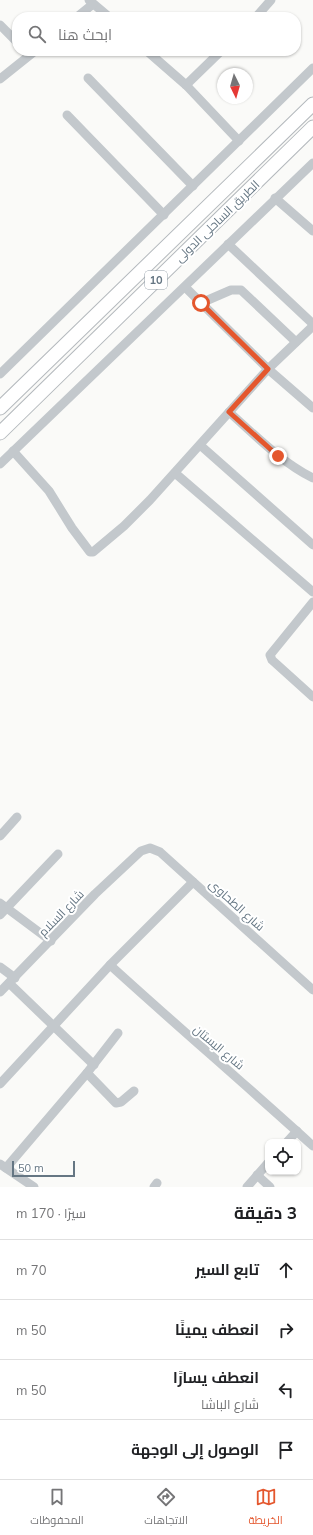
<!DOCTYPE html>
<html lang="ar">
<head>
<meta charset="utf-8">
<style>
  :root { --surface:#fff; --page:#f2f2f2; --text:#202124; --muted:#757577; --line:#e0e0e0; --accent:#e4572e }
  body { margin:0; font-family:Mulish,Cairo,sans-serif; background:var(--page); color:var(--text); direction:rtl }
  .controls { position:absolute; right:12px; bottom:12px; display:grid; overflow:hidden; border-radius:8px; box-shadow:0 1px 3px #0004 }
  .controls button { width:36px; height:36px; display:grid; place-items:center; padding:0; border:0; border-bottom:1px solid var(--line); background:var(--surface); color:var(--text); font:20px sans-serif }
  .compass { position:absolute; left:217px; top:68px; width:36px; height:36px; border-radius:50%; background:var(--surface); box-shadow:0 1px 3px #0004; rotate:175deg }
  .scale { position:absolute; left:12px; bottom:10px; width:63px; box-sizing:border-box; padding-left:4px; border:2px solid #657683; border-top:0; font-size:11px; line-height:14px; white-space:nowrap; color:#657683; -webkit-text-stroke:3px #fff; paint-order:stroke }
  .stop { position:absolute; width:12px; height:12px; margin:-9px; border:3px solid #e4572e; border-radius:50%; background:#fff }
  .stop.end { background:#e4572e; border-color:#fff; box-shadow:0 1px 4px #0008 }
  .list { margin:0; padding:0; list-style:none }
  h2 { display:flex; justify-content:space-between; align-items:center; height:52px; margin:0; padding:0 16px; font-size:17px }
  h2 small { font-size:13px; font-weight:400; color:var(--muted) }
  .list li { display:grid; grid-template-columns:26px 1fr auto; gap:12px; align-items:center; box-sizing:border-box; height:60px; padding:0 16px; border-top:1px solid var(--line) }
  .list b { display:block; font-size:15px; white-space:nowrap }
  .list p { margin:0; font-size:13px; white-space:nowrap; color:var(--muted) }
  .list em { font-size:13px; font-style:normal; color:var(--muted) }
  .icon { flex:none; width:22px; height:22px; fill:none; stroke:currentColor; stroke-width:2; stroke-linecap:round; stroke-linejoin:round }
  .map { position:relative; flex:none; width:313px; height:1187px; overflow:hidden; direction:ltr }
  .search { position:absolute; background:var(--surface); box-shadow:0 1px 3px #0004; left:12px; right:12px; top:12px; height:44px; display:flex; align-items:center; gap:10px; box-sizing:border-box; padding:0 14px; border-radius:16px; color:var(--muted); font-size:15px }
  .sheet { height:292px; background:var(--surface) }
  nav { display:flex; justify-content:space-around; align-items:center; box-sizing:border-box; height:56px; border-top:1px solid var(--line); background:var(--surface); font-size:11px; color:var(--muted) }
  nav a { display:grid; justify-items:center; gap:2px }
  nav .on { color:var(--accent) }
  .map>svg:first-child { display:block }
</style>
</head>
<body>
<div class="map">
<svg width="313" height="1187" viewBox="0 0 313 1187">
  <rect width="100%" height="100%" fill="#fafaf8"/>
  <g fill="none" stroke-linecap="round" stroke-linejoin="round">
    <defs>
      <g id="highway">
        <path d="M0 408 313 104"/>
        <path d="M0 433 313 127"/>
      </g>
    </defs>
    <use href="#highway" stroke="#b4b9bd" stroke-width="15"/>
    <g stroke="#c3c8cc" stroke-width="9">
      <path d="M89 0 109 17"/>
      <path d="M77 17 93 4"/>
      <path d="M256 17 271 0"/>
      <path d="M0 25 17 42"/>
      <path d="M147 51 186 85 239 141"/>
      <path d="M88 78 193 186"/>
      <path d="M0 79 35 51"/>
      <path d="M186 85 221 51"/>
      <path d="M67 115 164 215"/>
      <path d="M275 198 313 231"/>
      <path d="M228 244 313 324"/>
      <path d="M185 287 268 369 313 408"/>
      <path d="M201 303 231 290H241L296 342"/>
      <path d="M0 374 313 68"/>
      <path d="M229 412C256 436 281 462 313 478"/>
      <path d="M200 445 313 545"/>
      <path d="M13 451 49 491 72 528 90 552H93L124 526 150 500 268 369 313 326"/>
      <path d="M0 464 313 163"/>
      <path d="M175 473 313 592"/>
      <path d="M313 602 270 655 272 660 313 697"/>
      <path d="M0 836 17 817"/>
      <path d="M0 903 51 941"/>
      <path d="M0 915 58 854"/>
      <path d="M110 965C177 1026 246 1085 313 1146"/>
      <path d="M0 967 15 978"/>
      <path d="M9 983 94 1065"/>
      <path d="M0 992 95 894 141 851 150 848 160 852 313 990"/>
      <path d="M87 1073 116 1103 121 1102 134 1091"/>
      <path d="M0 1084 110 965 193 882"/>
      <path d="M287 1142 297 1131"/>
      <path d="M0 1164 34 1187"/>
      <path d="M6 1168 87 1073 118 1033"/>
      <path d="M257 1175 270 1187"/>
      <path d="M154 1187 157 1183"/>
      <path d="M247 1187 268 1163"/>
    </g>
    <use href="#highway" stroke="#fff" stroke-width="13"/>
  </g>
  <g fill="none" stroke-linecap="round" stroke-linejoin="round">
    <path stroke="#e4572e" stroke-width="5" d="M201 303 268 369 229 412 278 456"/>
  </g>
  <g text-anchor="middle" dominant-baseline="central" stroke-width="4" stroke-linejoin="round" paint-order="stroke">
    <rect fill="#fff" stroke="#939fa8" stroke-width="1" x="145" y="271" width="22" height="18" rx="3"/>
    <g font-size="11" font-weight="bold" fill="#657683">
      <text x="156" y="280">10</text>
    </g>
    <g font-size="12" fill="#657683" stroke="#fff">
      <text transform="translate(217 221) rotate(-44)">الطريق الساحلى الدولى</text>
      <text transform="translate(237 905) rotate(42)">شارع الطحاوى</text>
      <text transform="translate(61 913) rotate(-46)">شارع السلام</text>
      <text transform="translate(219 1047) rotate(40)">شارع البستان</text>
    </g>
  </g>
</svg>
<div class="controls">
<button><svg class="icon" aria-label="locate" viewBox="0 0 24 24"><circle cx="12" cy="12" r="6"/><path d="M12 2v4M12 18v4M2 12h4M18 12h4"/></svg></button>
</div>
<svg class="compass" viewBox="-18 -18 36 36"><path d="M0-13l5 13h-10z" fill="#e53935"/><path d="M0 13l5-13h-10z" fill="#757577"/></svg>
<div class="scale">50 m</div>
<div class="stop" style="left:201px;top:303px"></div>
<div class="stop end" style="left:278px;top:456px"></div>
<div class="search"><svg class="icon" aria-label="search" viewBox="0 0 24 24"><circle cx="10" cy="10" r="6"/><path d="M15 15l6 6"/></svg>ابحث هنا</div>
</div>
<section class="sheet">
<h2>3 دقيقة<small>سيرًا · 170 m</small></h2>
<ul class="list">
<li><svg class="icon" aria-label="ahead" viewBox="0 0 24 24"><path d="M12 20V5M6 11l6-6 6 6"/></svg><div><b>تابع السير</b></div><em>70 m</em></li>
<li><svg class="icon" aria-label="right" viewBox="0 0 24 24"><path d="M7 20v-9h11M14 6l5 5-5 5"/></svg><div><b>انعطف يمينًا</b></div><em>50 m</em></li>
<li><svg class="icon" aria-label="left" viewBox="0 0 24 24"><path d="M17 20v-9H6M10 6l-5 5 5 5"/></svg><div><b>انعطف يسارًا</b><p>شارع الباشا</p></div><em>50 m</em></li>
<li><svg class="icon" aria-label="arrive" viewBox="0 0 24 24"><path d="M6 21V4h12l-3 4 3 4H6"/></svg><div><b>الوصول إلى الوجهة</b></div></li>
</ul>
</section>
<nav>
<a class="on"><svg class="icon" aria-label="map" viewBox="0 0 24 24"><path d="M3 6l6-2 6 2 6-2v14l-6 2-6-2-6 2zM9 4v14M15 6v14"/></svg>الخريطة</a>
<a><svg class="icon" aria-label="directions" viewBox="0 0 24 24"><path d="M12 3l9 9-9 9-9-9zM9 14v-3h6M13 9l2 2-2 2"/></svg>الاتجاهات</a>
<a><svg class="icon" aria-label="saved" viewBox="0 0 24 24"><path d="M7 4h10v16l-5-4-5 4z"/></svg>المحفوظات</a>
</nav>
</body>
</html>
